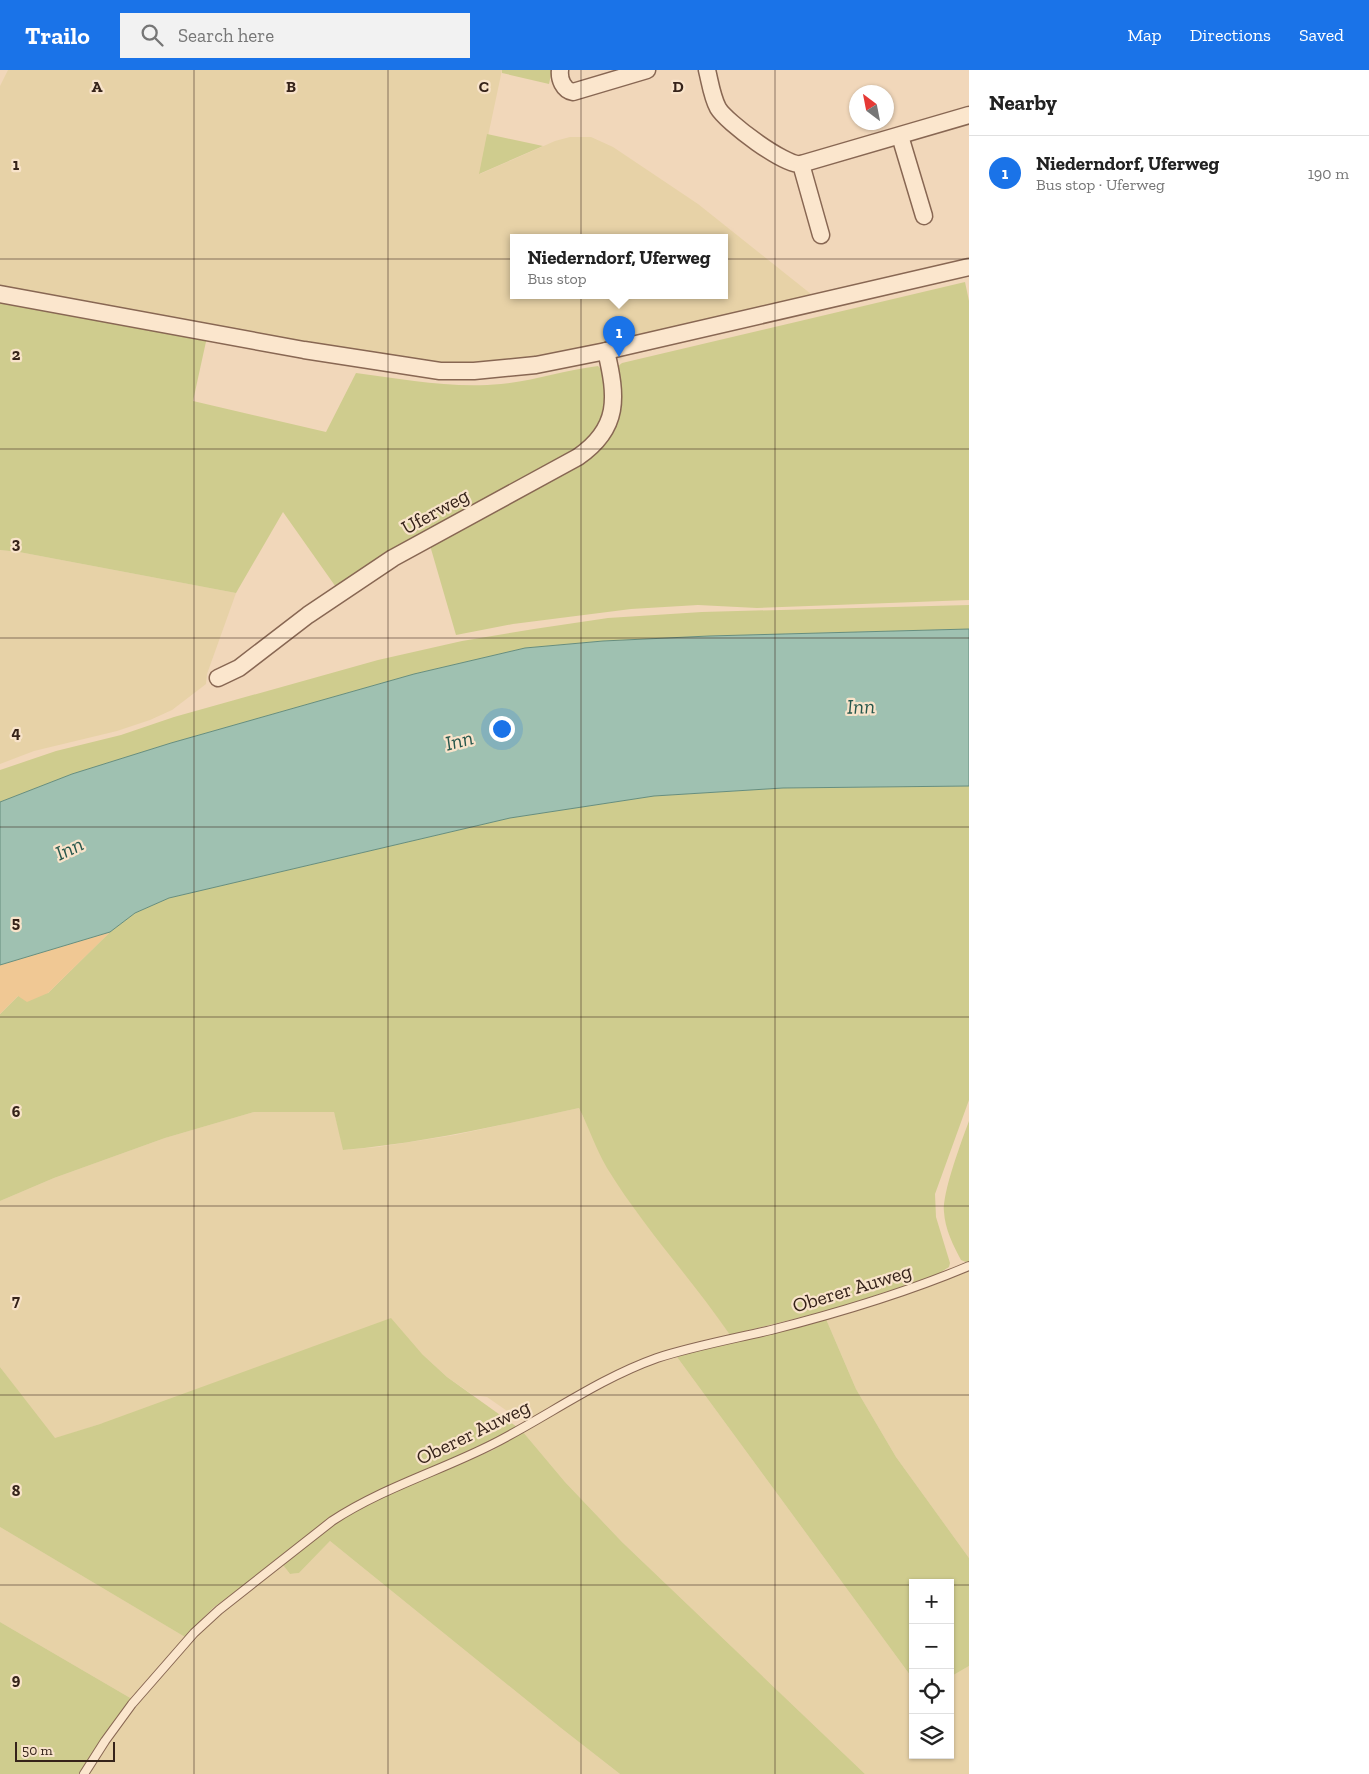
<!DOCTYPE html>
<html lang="en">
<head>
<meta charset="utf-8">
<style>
  :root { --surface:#fff; --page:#f2f2f2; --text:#222; --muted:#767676; --line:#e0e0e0; --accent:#1a73e8 }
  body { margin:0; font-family:"Zilla Slab",serif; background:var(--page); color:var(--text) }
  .controls { position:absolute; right:15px; bottom:15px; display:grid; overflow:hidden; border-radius:0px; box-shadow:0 1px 4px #0004 }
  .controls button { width:45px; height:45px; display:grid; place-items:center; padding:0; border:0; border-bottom:1px solid var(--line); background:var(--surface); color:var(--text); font:25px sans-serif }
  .compass { position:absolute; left:849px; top:15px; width:45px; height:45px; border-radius:50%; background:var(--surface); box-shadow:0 1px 4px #0004; rotate:328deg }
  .scale { position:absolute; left:15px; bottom:12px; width:100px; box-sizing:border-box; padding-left:5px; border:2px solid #36231a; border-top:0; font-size:14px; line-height:18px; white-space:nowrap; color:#36231a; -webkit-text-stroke:4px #f8e3ca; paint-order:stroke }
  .you { position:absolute; left:501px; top:658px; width:18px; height:18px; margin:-12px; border:4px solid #fff; border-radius:50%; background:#1a73e8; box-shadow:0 0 0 8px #1a73e833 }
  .badge { display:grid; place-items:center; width:32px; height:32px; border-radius:50%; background:var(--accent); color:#fff; font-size:16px; font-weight:700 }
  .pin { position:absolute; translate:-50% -41px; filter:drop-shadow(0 1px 2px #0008) }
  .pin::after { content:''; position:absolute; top:26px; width:18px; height:15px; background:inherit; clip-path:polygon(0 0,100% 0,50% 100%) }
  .popup { position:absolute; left:510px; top:164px; width:218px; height:65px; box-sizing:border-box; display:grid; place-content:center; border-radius:0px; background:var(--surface); filter:drop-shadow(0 1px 4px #0005); font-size:16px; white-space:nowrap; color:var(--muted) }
  .popup b { font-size:19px; color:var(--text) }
  .popup::after { content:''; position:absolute; left:50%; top:100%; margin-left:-10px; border:10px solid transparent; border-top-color:var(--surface) }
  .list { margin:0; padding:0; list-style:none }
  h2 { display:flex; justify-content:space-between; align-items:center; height:65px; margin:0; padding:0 20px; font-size:21px }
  h2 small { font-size:16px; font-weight:400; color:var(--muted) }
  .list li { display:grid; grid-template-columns:32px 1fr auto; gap:15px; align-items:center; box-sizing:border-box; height:75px; padding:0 20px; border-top:1px solid var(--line) }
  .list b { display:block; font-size:19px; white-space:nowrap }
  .list p { margin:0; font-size:16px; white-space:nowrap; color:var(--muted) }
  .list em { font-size:16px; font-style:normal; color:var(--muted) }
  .icon { flex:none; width:28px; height:28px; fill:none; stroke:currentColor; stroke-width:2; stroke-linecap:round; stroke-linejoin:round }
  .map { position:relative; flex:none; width:969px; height:1704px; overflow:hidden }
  header { display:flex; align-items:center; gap:30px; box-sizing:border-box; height:70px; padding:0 25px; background:var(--accent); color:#fff }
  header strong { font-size:24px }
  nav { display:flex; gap:28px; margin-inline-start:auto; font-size:18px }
  .search { width:350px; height:45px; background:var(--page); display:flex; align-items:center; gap:12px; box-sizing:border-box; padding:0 18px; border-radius:0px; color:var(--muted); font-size:19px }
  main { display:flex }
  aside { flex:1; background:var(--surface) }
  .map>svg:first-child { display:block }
</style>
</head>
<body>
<header>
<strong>Trailo</strong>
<div class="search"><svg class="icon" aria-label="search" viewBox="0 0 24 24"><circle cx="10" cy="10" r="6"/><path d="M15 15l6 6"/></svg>Search here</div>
<nav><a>Map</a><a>Directions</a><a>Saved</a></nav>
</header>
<main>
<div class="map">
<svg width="969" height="1704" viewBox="0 0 969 1704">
  <rect width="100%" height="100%" fill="#f1d7ba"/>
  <g fill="#e7d2a7" fill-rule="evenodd">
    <path d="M8 0H502L480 104 555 71 570 67H591L613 77 698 134 816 228 529 292 485 296 415 293 0 218V16ZM514 168H724V226H514Z"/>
    <path d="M0 480 19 482 236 523 207 604 206 614 172 640 150 650 117 661 34 681 0 694Z"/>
    <path d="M579 1038 607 1097 636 1141 707 1231 730 1265 683 1276 654 1285 612 1303 544 1342 525 1351 517 1348 487 1327 473 1325 447 1307 422 1284 100 1354 54 1369 0 1297V1131L54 1108 165 1068 254 1042H334L344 1080 378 1077 455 1065Z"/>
    <path d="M969 1200V1488L896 1387 856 1319 826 1249Z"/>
    <path d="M677 1287 913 1609V1685H950V1607L969 1596V1704H865L622 1472 565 1412 523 1362 595 1320 637 1299Z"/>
    <path d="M0 1457 185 1567 132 1629 0 1552Z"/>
    <path d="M330 1471 561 1658 620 1704H88L102 1681 145 1625 201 1560 241 1526 283 1495 290 1504 299 1503Z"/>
  </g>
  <g fill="#cfcc8e">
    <path d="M502 0H552L549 14 502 3Z"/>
    <path d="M487 64 543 76 479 104Z"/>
    <path d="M965 212 969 231V530L757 538 698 535 631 539 513 554 456 565 429 472 591 382 617 297 622 293Z"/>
    <path d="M0 229 207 267 193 331 326 362 356 303C403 309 453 319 501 314 534 311 565 300 598 296L607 305 609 342 592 373 338 520 283 442 236 523 19 482 0 480Z"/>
    <path d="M969 535V559L709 566 603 571 525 578 414 604 171 673 72 704 0 732V700L6 698 56 681 121 665 174 647 378 590 462 571 534 559 608 548 702 542Z"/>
    <path d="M969 716V1030L935 1124 936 1147 950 1193 949 1197 935 1206 834 1239 730 1265C691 1208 643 1157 607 1098 596 1079 589 1058 579 1038 501 1055 423 1073 343 1080L334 1042H254L165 1068 54 1108 0 1131V944L18 926 48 923 110 862 135 843 169 828 510 748 654 726 783 718Z"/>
    <path d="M969 1051V1192L968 1193 961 1190C953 1175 945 1159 944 1142 942 1123 962 1070 969 1051Z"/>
    <path d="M391 1248 422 1284 447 1307 517 1357 474 1380 376 1422 337 1443 268 1497 213 1538 185 1567 0 1457V1297L55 1368 100 1354Z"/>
    <path d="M826 1249 856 1319 896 1387 969 1488V1596L950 1607V1513H913V1609L677 1287 700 1279Z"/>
    <path d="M523 1362 565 1412 622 1472 865 1704H620L561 1658 330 1471 299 1503 290 1504 283 1495 338 1451 359 1439 406 1416 493 1380Z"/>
    <path d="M0 1552 132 1629 102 1669 80 1704H0Z"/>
  </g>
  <path fill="#f0c894" d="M110 862 48 923 27 932 18 926 0 944V895Z"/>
  <path fill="#9fc1b1" stroke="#668e7e" d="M969 559V716L783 718 654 726 510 748 169 828 135 843 110 862 0 895V732L72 704 171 673 414 604 525 578 603 571 709 566Z"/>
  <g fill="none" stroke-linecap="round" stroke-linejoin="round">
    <defs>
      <path id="lane" d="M84 1704 105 1671 132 1634 194 1563 219 1540 332 1451C382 1418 440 1401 493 1374 548 1346 598 1309 657 1288 694 1276 733 1269 771 1260 838 1243 905 1223 969 1196"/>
      <g id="street">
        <path d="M560 0C559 9 563 20 573 22L647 0"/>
        <path d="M707 0C710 12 712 27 718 38 726 52 786 97 801 94L821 165"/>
        <path d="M900 66 924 146"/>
        <path d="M801 94 969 45"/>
        <path d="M0 224 304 280 440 301H474L536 295 606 281 969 197"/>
        <path d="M218 608 239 598 308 545 393 488 578 387C620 358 617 327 606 281"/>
      </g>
    </defs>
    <use href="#lane" stroke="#886753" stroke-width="10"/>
    <use href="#street" stroke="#886753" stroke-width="19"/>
    <use href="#lane" stroke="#fbe6cd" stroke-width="8"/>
    <use href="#street" stroke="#fbe6cd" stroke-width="16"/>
  </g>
  <path fill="none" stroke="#36231a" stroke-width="1" stroke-opacity="0.55" d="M194 0V1704M388 0V1704M581 0V1704M775 0V1704M0 189H969M0 379H969M0 568H969M0 757H969M0 947H969M0 1136H969M0 1325H969M0 1515H913M950 1515H969"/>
  <g text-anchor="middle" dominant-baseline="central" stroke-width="4.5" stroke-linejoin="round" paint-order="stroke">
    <g font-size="20" fill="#36231a" stroke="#f8e3ca">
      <text transform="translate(435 441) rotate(-29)">Uferweg</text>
      <text transform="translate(852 1218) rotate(-17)">Oberer Auweg</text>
      <text transform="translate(473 1362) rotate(-26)">Oberer Auweg</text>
    </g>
    <g font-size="21" font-style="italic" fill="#27574c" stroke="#f8e3ca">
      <text transform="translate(861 636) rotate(-1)">Inn</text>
      <text transform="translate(459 670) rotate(-14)">Inn</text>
      <text transform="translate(69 778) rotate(-25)">Inn</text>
    </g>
  </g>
  <g font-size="16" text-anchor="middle" font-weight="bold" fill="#36231a" stroke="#f8e3ca" stroke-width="4.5" stroke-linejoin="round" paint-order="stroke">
    <text x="97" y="22">A</text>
    <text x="291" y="22">B</text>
    <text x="484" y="22">C</text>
    <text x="678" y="22">D</text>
    <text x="16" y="100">1</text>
    <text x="16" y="290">2</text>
    <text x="16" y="479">3</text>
    <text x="16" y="668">4</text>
    <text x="16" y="858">5</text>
    <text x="16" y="1047">6</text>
    <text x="16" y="1236">7</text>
    <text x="16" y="1426">8</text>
    <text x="16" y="1615">9</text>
  </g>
</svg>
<div class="controls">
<button>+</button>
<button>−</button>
<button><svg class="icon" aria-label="locate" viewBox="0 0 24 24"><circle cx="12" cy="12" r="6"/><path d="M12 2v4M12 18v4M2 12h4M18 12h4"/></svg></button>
<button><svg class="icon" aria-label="layers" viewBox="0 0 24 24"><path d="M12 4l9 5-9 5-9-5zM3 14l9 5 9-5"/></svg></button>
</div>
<svg class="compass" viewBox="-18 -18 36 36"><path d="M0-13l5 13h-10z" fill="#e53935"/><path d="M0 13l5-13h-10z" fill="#767676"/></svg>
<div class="scale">50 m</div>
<div class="you"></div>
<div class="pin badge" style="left:619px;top:287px">1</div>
<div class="popup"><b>Niederndorf, Uferweg</b>Bus stop</div>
</div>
<aside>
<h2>Nearby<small></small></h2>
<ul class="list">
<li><span class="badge">1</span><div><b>Niederndorf, Uferweg</b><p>Bus stop · Uferweg</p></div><em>190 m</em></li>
</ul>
</aside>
</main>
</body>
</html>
